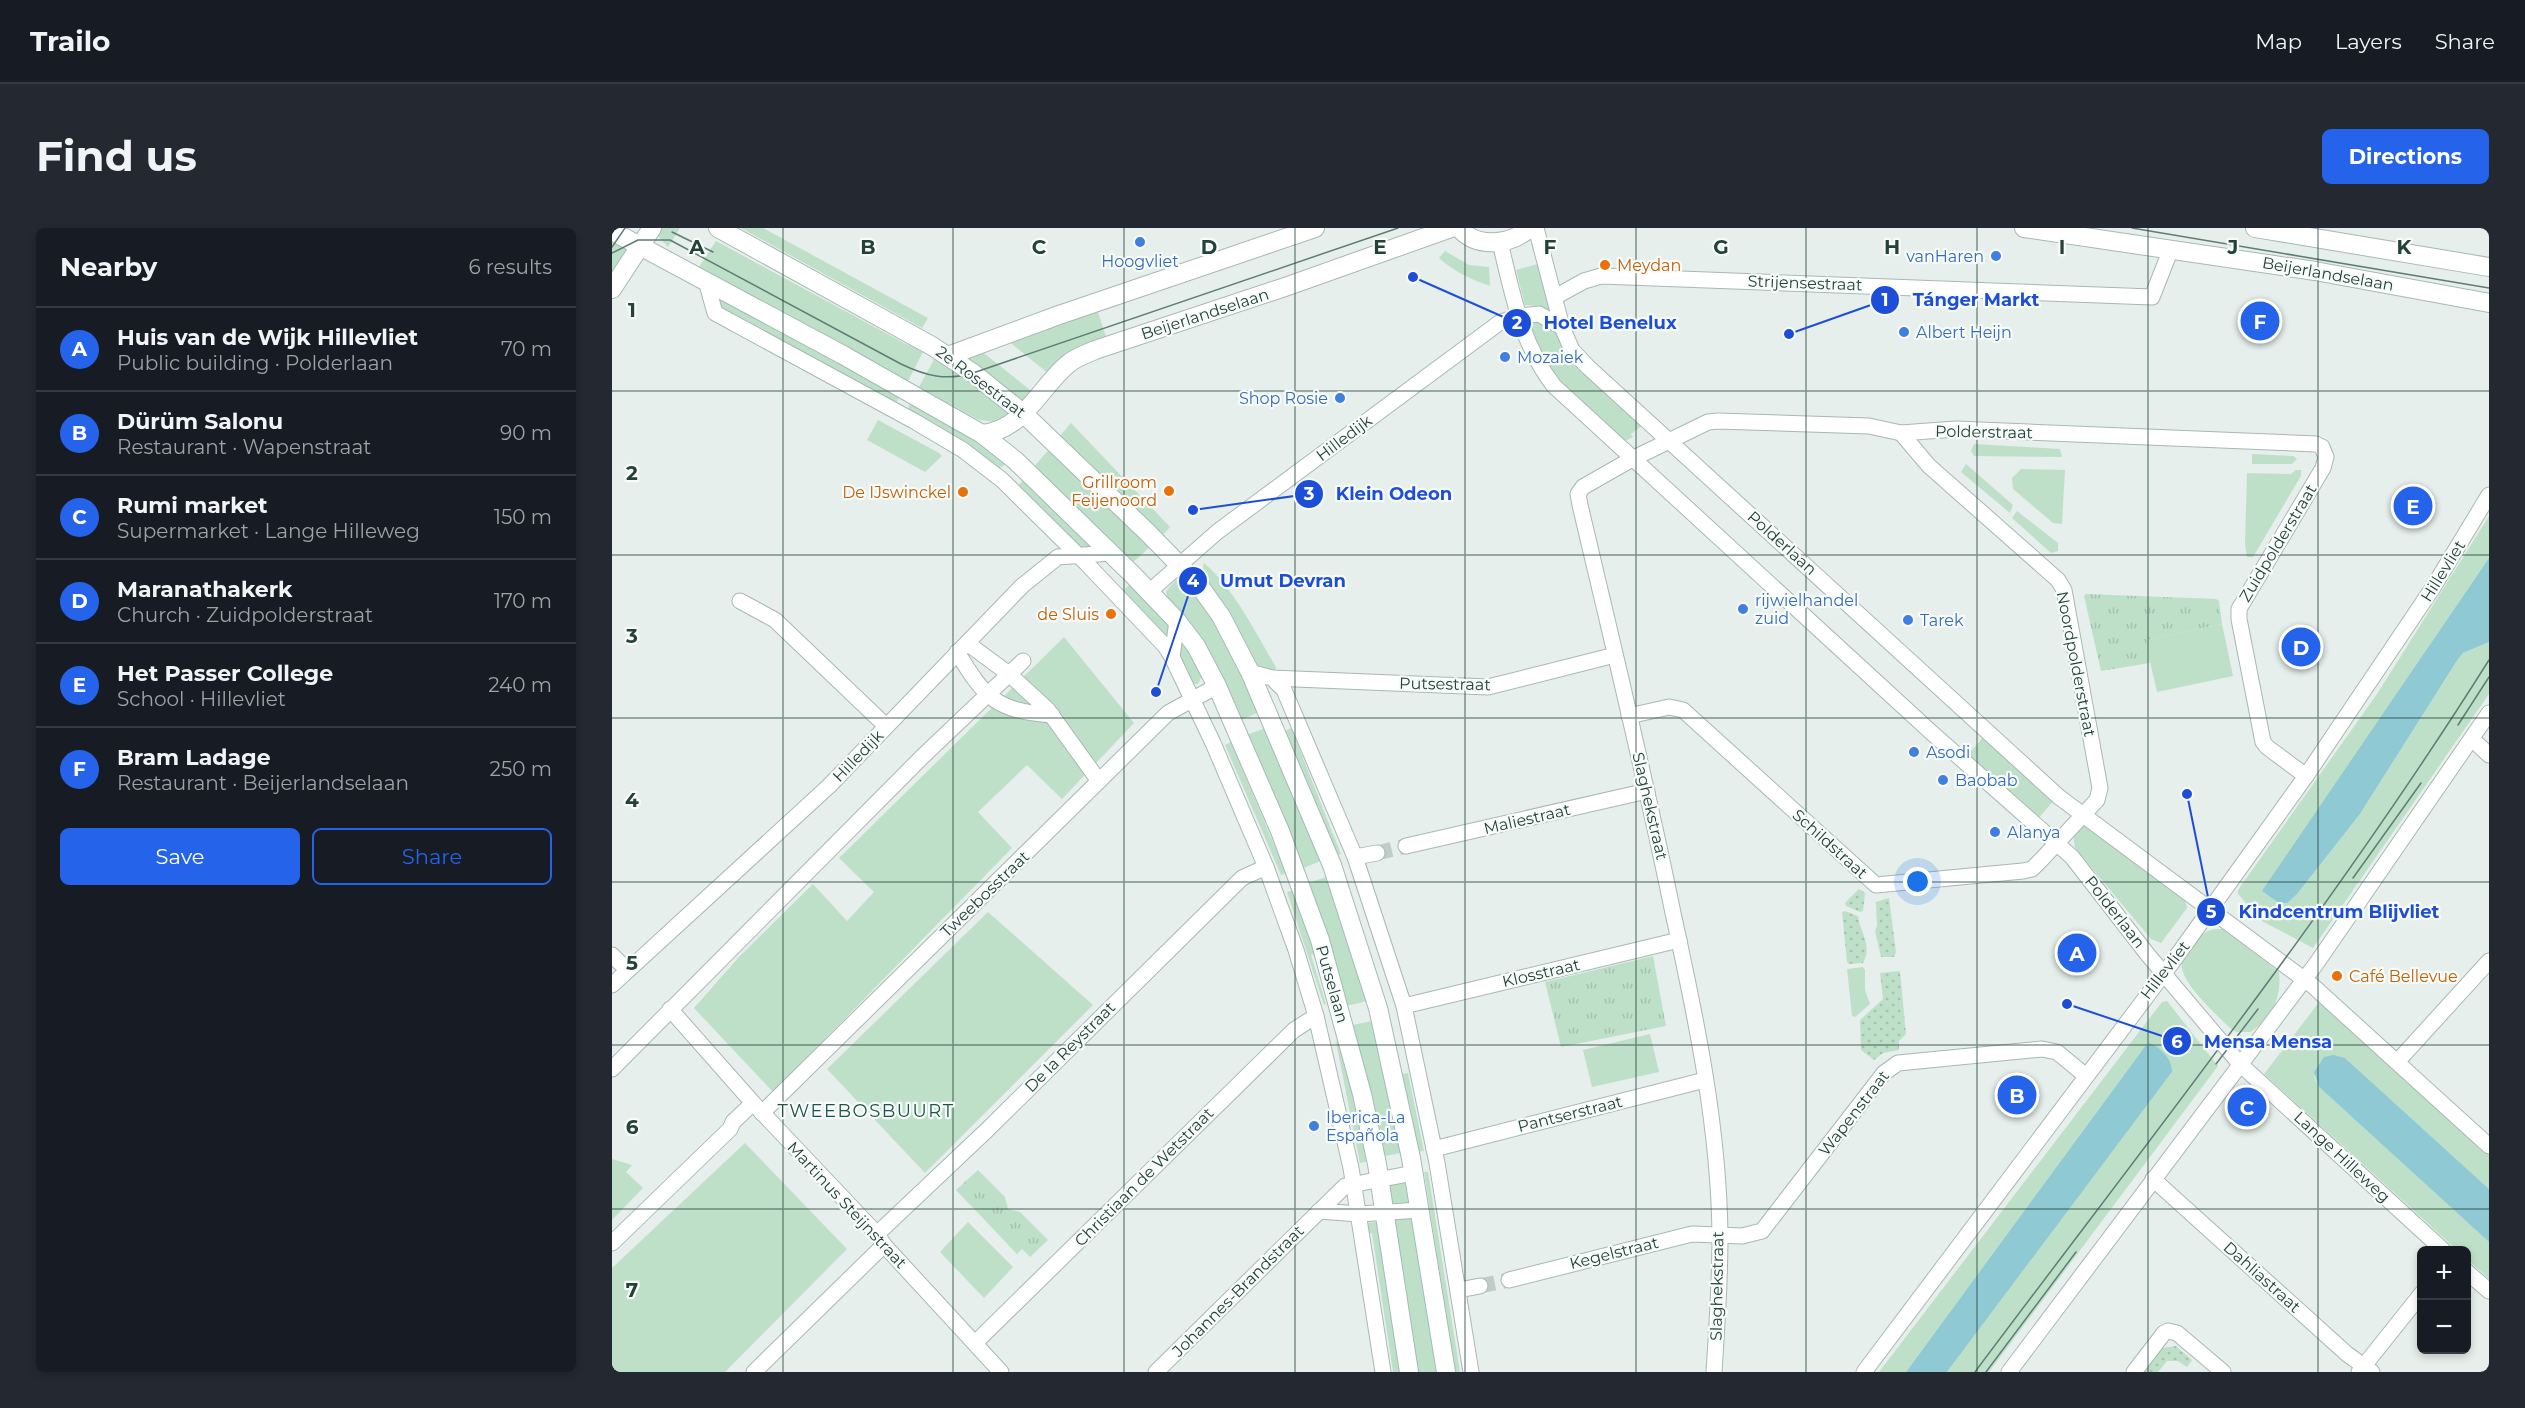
<!DOCTYPE html>
<html lang="en">
<head>
<meta charset="utf-8">
<style>
  :root { --surface:#171b24; --page:#242831; --text:#f1f3f6; --muted:#9ea1a6; --line:#363941; --accent:#2563eb }
  body { margin:0; font-family:Montserrat,sans-serif; background:var(--page); color:var(--text) }
  .controls { position:absolute; right:18px; bottom:18px; display:grid; overflow:hidden; border-radius:9px; box-shadow:0 3px 9px #0003 }
  .controls button { width:54px; height:54px; display:grid; place-items:center; padding:0; border:0; border-bottom:2px solid var(--line); background:var(--surface); color:var(--text); font:30px sans-serif }
  .you { position:absolute; left:1306px; top:654px; width:21px; height:21px; margin:-15px; border:4px solid #fff; border-radius:50%; background:#1a73e8; box-shadow:0 0 0 9px #1a73e833 }
  .badge { display:grid; place-items:center; width:39px; height:39px; border-radius:50%; background:var(--accent); color:#fff; font-size:20px; font-weight:700 }
  .pin { position:absolute; translate:-50% -50%; border:3px solid #fff; box-shadow:0 2px 6px #0006 }
  .list { margin:0; padding:0; list-style:none }
  h2 { display:flex; justify-content:space-between; align-items:center; height:78px; margin:0; padding:0 24px; font-size:26px }
  h2 small { font-size:20px; font-weight:400; color:var(--muted) }
  .list li { display:grid; grid-template-columns:39px 1fr auto; gap:18px; align-items:center; box-sizing:border-box; height:84px; padding:0 24px; border-top:2px solid var(--line) }
  .list b { display:block; font-size:22px; white-space:nowrap }
  .list p { margin:0; font-size:20px; white-space:nowrap; color:var(--muted) }
  .list em { font-size:20px; font-style:normal; color:var(--muted) }
  .actions { display:flex; gap:12px; padding:18px 24px }
  .actions a { flex:1; padding:14px 0; border:2px solid var(--accent); border-radius:9px; text-align:center; font-size:21px; color:var(--accent) }
  .actions .main { background:var(--accent); color:#fff }
  .map { position:relative; flex:none; width:1877px; height:1144px; overflow:hidden; border-radius:9px }
  header { display:flex; align-items:center; gap:36px; box-sizing:border-box; height:84px; padding:0 30px; background:var(--surface); border-bottom:2px solid var(--line) }
  header strong { font-size:28px }
  nav { display:flex; gap:33px; margin-inline-start:auto; font-size:21px }
  .intro { display:flex; align-items:center; justify-content:space-between; box-sizing:border-box; height:144px; padding:0 36px }
  h1 { margin:0; font-size:42px }
  .button { padding:15px 27px; border-radius:9px; background:var(--accent); color:#fff; font-size:21px; font-weight:700 }
  main { display:flex; gap:36px; padding:0 36px }
  aside { flex:1; background:var(--surface); border-radius:9px; box-shadow:0 3px 9px #0003 }
  .map>svg:first-child { display:block }
</style>
</head>
<body>
<header>
<strong>Trailo</strong>
<nav><a>Map</a><a>Layers</a><a>Share</a></nav>
</header>
<div class="intro"><h1>Find us</h1><a class="button">Directions</a></div>
<main>
<aside>
<h2>Nearby<small>6 results</small></h2>
<ul class="list">
<li><span class="badge">A</span><div><b>Huis van de Wijk Hillevliet</b><p>Public building · Polderlaan</p></div><em>70 m</em></li>
<li><span class="badge">B</span><div><b>Dürüm Salonu</b><p>Restaurant · Wapenstraat</p></div><em>90 m</em></li>
<li><span class="badge">C</span><div><b>Rumi market</b><p>Supermarket · Lange Hilleweg</p></div><em>150 m</em></li>
<li><span class="badge">D</span><div><b>Maranathakerk</b><p>Church · Zuidpolderstraat</p></div><em>170 m</em></li>
<li><span class="badge">E</span><div><b>Het Passer College</b><p>School · Hillevliet</p></div><em>240 m</em></li>
<li><span class="badge">F</span><div><b>Bram Ladage</b><p>Restaurant · Beijerlandselaan</p></div><em>250 m</em></li>
</ul>
<div class="actions"><a class="main">Save</a><a>Share</a></div>
</aside>
<div class="map">
<svg width="1877" height="1144" viewBox="0 0 1877 1144">
  <defs>
    <pattern id="park-tufts" width="24" height="20" patternUnits="userSpaceOnUse" patternTransform="scale(1.5)"><rect width="24" height="20" fill="#bfe0c8"/><path d="M3 7l-1-3M5 7V3M7 7l1-3M15 17l-1-3M17 17v-4M19 17l1-3" fill="none" stroke="#a4c1ad"/></pattern>
    <pattern id="garden-dots" width="8" height="8" patternUnits="userSpaceOnUse" patternTransform="scale(1.5)"><rect width="8" height="8" fill="#bfe0c8"/><path d="M2 2h.1M6 6h.1" fill="none" stroke="#a4c1ad" stroke-width="1.8" stroke-linecap="round"/></pattern>
  </defs>
  <rect width="100%" height="100%" fill="#e6efeb"/>
  <g fill="#bfe0c8">
    <path d="M50 0H68L56 19 46 8Z"/>
    <path d="M129 0H151L316 90 310 100Z"/>
    <path d="M0 9 17 19 1 43H0Z"/>
    <path d="M104 13 294 116 312 122 296 153 87 39Z"/>
    <path d="M833 23 857 37 877 39 878 58C858 51 843 44 827 30Z"/>
    <path d="M926 36 939 84 925 78 913 77 904 42Z"/>
    <path d="M102 67 288 168 283 177 106 81Z"/>
    <path d="M485 81 495 112 437 146 395 112Z"/>
    <path d="M914 90 938 99 945 106 955 124 1032 196 1019 206 1021 209 1011 214 952 160 927 125Z"/>
    <path d="M368 122 422 165 412 177 348 129Z"/>
    <path d="M324 128 404 185 386 194 367 192 307 159Z"/>
    <path d="M299 174 353 204 395 235 386 241 295 183Z"/>
    <path d="M266 192 327 225 330 228 313 244 255 212Z"/>
    <path d="M459 195 558 299 548 310 447 209Z"/>
    <path d="M1362 216 1448 221 1450 229 1362 228 1359 223Z"/>
    <path d="M440 218 540 317 517 338 420 241Z"/>
    <path d="M1640 226 1681 228 1685 231 1680 236H1640Z"/>
    <path d="M1354 236 1401 277 1398 285 1349 244Z"/>
    <path d="M1409 241 1453 242 1450 296 1441 295 1401 261 1400 250Z"/>
    <path d="M1684 242H1689V248L1641 329H1635L1633 316 1635 245 1679 246Z"/>
    <path d="M413 250 486 322 468 320 405 259Z"/>
    <path d="M1405 283 1446 315V323L1439 325 1400 290Z"/>
    <path d="M1877 288V330L1651 663 1685 666 1748 586 1846 431 1851 425 1877 414V466L1701 720 1650 693 1626 666V662L1765 466Z"/>
    <path d="M592 335C624 363 643 404 664 439L663 443 642 436 589 348Z"/>
    <path d="M570 350 588 367 649 483 625 494 556 374 554 363 564 352Z"/>
    <path d="M519 355 559 395 557 413 510 364Z"/>
    <path d="M1610 396 1621 448 1545 464 1533 412Z"/>
    <path d="M568 407 590 448 586 456H581L567 427Z"/>
    <path d="M452 409 522 495 450 571 415 537 366 584 400 620 161 864 82 780 127 729 201 656 235 693 262 664 227 630Z"/>
    <path d="M656 499 711 632 689 641 632 508Z"/>
    <path d="M679 500 729 626 724 628 673 503Z"/>
    <path d="M1373 507 1443 571 1425 592 1355 528Z"/>
    <path d="M619 514 674 645 669 647 613 517Z"/>
    <path d="M1474 596 1573 670 1575 680 1549 715 1539 711 1463 620 1461 606 1466 598Z"/>
    <path d="M718 648 756 773 734 778 695 655Z"/>
    <path d="M681 662 703 726 699 727 714 776 712 777 675 664Z"/>
    <path d="M376 684 481 777 313 945 215 841Z"/>
    <path d="M1611 701 1667 744C1670 769 1660 790 1638 804H1624L1618 800C1605 787 1565 752 1570 733 1571 728 1577 722 1581 717 1589 705 1596 700 1611 701Z"/>
    <path d="M1251 739 1253 742V762L1258 776 1243 789 1240 788 1235 741Z"/>
    <path d="M1555 773 1606 838 1377 1144H1335L1560 844 1534 817 1294 1144H1267L1550 774Z"/>
    <path d="M1708 773 1877 925V961L1733 830 1702 848 1707 859 1877 1014V1051L1855 1031 1854 1022H1845L1652 846Z"/>
    <path d="M765 792 793 924 769 929 741 797Z"/>
    <path d="M1038 806 1047 844 980 859 971 822Z"/>
    <path d="M728 813 757 933 748 935 724 814Z"/>
    <path d="M796 845 812 923 804 924 800 888 790 846Z"/>
    <path d="M133 915 235 1021 113 1144H0V1040Z"/>
    <path d="M0 931 20 937 14 944 31 960 0 992Z"/>
    <path d="M812 944H816L848 1144H843Z"/>
    <path d="M792 953 797 955 799 971 796 975 776 977 773 955Z"/>
    <path d="M805 987 828 1144H801L778 990Z"/>
    <path d="M356 994 401 1039 372 1070 328 1024Z"/>
    <path d="M767 994 788 1144H781L760 1005 754 1006 753 995Z"/>
  </g>
  <g fill="url(#park-tufts)">
    <path d="M1474 366 1604 371 1607 373 1610 396 1534 412 1538 435 1489 443 1472 368Z"/>
    <path d="M1041 728 1054 798 949 819 933 754Z"/>
    <path d="M366 942 393 969 396 981 408 984 436 1012 418 1029 410 1021 405 1026 344 962Z"/>
  </g>
  <g fill="url(#garden-dots)">
    <path d="M1247 661 1253 665 1251 683 1248 684 1234 678 1233 675Z"/>
    <path d="M1277 670 1284 724 1282 729H1269L1263 703 1265 698 1264 674Z"/>
    <path d="M1233 683 1246 688C1248 704 1261 718 1251 735L1237 736 1235 734 1230 684Z"/>
    <path d="M1288 743 1294 806 1287 813V822L1271 825 1262 832 1249 822 1248 792 1271 771 1268 745Z"/>
    <path d="M1564 1118 1580 1132 1575 1139 1566 1133H1555L1546 1144H1532L1550 1120Z"/>
  </g>
  <g fill="#8ec9d4">
    <path d="M1877 330V414L1851 425 1846 431 1748 586 1685 666 1675 675H1667L1650 663Z"/>
    <path d="M1538 815C1550 821 1560 831 1560 844L1335 1144H1294L1534 817Z"/>
    <path d="M1721 827 1733 830 1877 961V1014L1707 859 1702 844 1712 829Z"/>
  </g>
  <g fill="none" stroke-linecap="round" stroke-linejoin="round">
    <g stroke="#bfccc8" stroke-width="15" stroke-dasharray="15 8" stroke-linecap="butt">
      <path d="M765 625 794 618"/>
      <path d="M868 1058 897 1052"/>
    </g>
    <defs>
      <g id="minor">
        <path d="M924 0 950 99"/>
        <path d="M888 14C900 64 909 116 942 158L1320 505 1460 629 1536 727 1628 836 1831 1022"/>
        <path d="M94 53 103 85 302 193 351 222 390 252 475 336 553 418 560 429"/>
        <path d="M943 69 972 53 989 48 1540 69 1559 21"/>
        <path d="M537 364 605 304 887 95 906 88 927 86 950 99 960 122 976 139 1447 569 1701 758 1877 918"/>
        <path d="M128 373 163 392 274 498"/>
        <path d="M565 393 560 429 601 515 654 639 684 722 704 788 739 940 771 1144"/>
        <path d="M355 415 397 446 435 481 487 553"/>
        <path d="M345 424C373 470 384 483 440 487"/>
        <path d="M638 444 660 450 672 462 743 629 792 778 825 935 859 1144"/>
        <path d="M660 450 876 459 1003 427"/>
        <path d="M1017 488 1057 479 1071 482 1264 657 1411 643 1420 641 1430 631 1485 572 1488 560 1452 362 1446 352 1317 238 1289 205"/>
        <path d="M1860 511 1877 527"/>
        <path d="M794 618 1035 563"/>
        <path d="M743 629 765 625"/>
        <path d="M0 727 15 742"/>
        <path d="M0 757 217 558 410 358 446 329 499 325"/>
        <path d="M792 778 1067 712"/>
        <path d="M58 781 141 875 265 1006 272 1017 389 1144"/>
        <path d="M1785 834 1877 733"/>
        <path d="M0 841 310 529 411 433"/>
        <path d="M150 885 556 485 605 458"/>
        <path d="M822 921 1093 852"/>
        <path d="M1541 951 1735 1126 1760 1144"/>
        <path d="M707 983 747 986 808 982"/>
        <path d="M265 1006 375 902 630 650 654 639"/>
        <path d="M0 1015 118 901 121 894 141 875"/>
        <path d="M1854 1043 1877 1063"/>
        <path d="M897 1052 1080 1006 1130 1008 1150 1003 1272 845 1286 835 1430 821 1445 824 1474 848"/>
        <path d="M847 1062 868 1058"/>
        <path d="M363 1115 682 802 704 788"/>
        <path d="M142 1144 272 1017"/>
        <path d="M544 1144 733 958 802 945"/>
        <path d="M1102 1144C1105 1099 1108 1053 1108 1008 1107 899 1084 790 1061 685 1033 548 1000 413 968 277L966 266 971 259 1020 231 1096 194 1106 193 1257 198 1289 205 1344 201 1704 216 1710 219 1714 229 1711 240 1627 381V391L1651 514 1655 519 1694 548"/>
        <path d="M1252 1144 1559 736 1694 548 1820 361 1877 267"/>
        <path d="M1397 1144 1704 736 1877 485"/>
        <path d="M1522 1144 1552 1105 1556 1103 1565 1105 1611 1144"/>
        <path d="M1747 1144 1810 1065"/>
      </g>
      <g id="tertiary">
        <path d="M847 0C865 21 898 17 918 0"/>
        <path d="M1412 0 1703 43 1877 75"/>
        <path d="M1643 0 1877 39"/>
        <path d="M336 128 447 87 703 0"/>
        <path d="M370 206C412 202 427 160 456 136 464 129 476 125 486 121L673 59 839 0"/>
      </g>
      <g id="secondary">
        <path d="M106 0 320 118 361 145 412 186 535 304 586 356 609 388 638 444 720 637 766 780 799 930 834 1144"/>
        <path d="M0 3 231 127 370 206 404 233 520 346 565 393 584 418 605 458 668 603 708 712 750 866 765 936 797 1144"/>
        <path d="M0 61 40 0"/>
      </g>
    </defs>
    <use href="#minor" stroke="#a8b8b2" stroke-width="17"/>
    <use href="#tertiary" stroke="#a8b8b2" stroke-width="20"/>
    <use href="#secondary" stroke="#a4bbb3" stroke-width="20"/>
    <use href="#minor" stroke="#fff" stroke-width="15"/>
    <use href="#tertiary" stroke="#fff" stroke-width="18"/>
    <use href="#secondary" stroke="#fff" stroke-width="18"/>
    <g stroke="#5f7d75" stroke-width="1.5">
      <path d="M1520 0 1877 60"/>
      <path d="M60 4 101 24"/>
      <path d="M0 19 13 0"/>
      <path d="M0 25 26 12H58L289 136C314 148 334 153 361 145L786 0"/>
      <path d="M1846 497 1877 449"/>
      <path d="M1741 650 1809 555"/>
      <path d="M1604 836 1646 781"/>
      <path d="M1363 1144C1538 910 1721 680 1877 432"/>
      <path d="M1374 1144 1464 1024"/>
    </g>
  </g>
  <path fill="none" stroke="#24423a" stroke-width="1.5" stroke-opacity="0.55" d="M171 0V1144M341 0V1144M512 0V1144M683 0V1144M853 0V1144M1024 0V1144M1194 0V1144M1365 0V1144M1536 0V1144M1706 0V1144M0 163H1877M0 327H1877M0 490H1877M0 654H1877M0 817H1877M0 981H1877"/>
  <g fill="#3f7fe0" stroke="#f7fbf9" stroke-width="2">
    <circle cx="528" cy="14" r="6"/>
    <circle cx="1384" cy="28" r="6"/>
    <circle cx="1292" cy="104" r="6"/>
    <circle cx="893" cy="129" r="6"/>
    <circle cx="728" cy="170" r="6"/>
    <circle cx="1131" cy="381" r="6"/>
    <circle cx="1296" cy="392" r="6"/>
    <circle cx="1302" cy="524" r="6"/>
    <circle cx="1331" cy="552" r="6"/>
    <circle cx="1383" cy="604" r="6"/>
    <circle cx="702" cy="898" r="6"/>
  </g>
  <g fill="#e8710a" stroke="#f7fbf9" stroke-width="2">
    <circle cx="993" cy="37" r="6"/>
    <circle cx="557" cy="263" r="6"/>
    <circle cx="351" cy="264" r="6"/>
    <circle cx="499" cy="386" r="6"/>
    <circle cx="1725" cy="748" r="6"/>
  </g>
  <g text-anchor="middle" dominant-baseline="central" stroke-width="4.5" stroke-linejoin="round" paint-order="stroke">
    <g font-size="16" fill="#366cbe" stroke="#f7fbf9" text-anchor="start">
      <text x="1372" y="28" text-anchor="end">vanHaren</text>
      <text x="528" y="33" text-anchor="middle">Hoogvliet</text>
      <text x="1304" y="104">Albert Heijn</text>
      <text x="905" y="129">Mozaiek</text>
      <text x="716" y="170" text-anchor="end">Shop Rosie</text>
      <text x="1143" y="372">rijwielhandel<tspan x="1143" dy="18">zuid</tspan></text>
      <text x="1308" y="392">Tarek</text>
      <text x="1314" y="524">Asodi</text>
      <text x="1343" y="552">Baobab</text>
      <text x="1395" y="604">Alanya</text>
      <text x="714" y="889">Iberica-La<tspan x="714" dy="18">Española</tspan></text>
    </g>
    <g font-size="16" fill="#c56008" stroke="#f7fbf9" text-anchor="end">
      <text x="1005" y="37" text-anchor="start">Meydan</text>
      <text x="545" y="254">Grillroom<tspan x="545" dy="18">Feijenoord</tspan></text>
      <text x="339" y="264">De IJswinckel</text>
      <text x="487" y="386">de Sluis</text>
      <text x="1737" y="748" text-anchor="start">Café Bellevue</text>
    </g>
    <g font-size="16" fill="#24423a" stroke="#f7fbf9">
      <text transform="translate(1716 46) rotate(10)">Beijerlandselaan</text>
      <text transform="translate(1193 55) rotate(2)">Strijensestraat</text>
      <text transform="translate(593 86) rotate(-18)">Beijerlandselaan</text>
      <text transform="translate(369 154) rotate(37)">2e Rosestraat</text>
      <text transform="translate(1372 204) rotate(1)">Polderstraat</text>
      <text transform="translate(732 210) rotate(-37)">Hilledijk</text>
      <text transform="translate(1170 315) rotate(42)">Polderlaan</text>
      <text transform="translate(1666 315) rotate(-59)">Zuidpolderstraat</text>
      <text transform="translate(1831 343) rotate(-58)">Hillevliet</text>
      <text transform="translate(1464 436) rotate(79)">Noordpolderstraat</text>
      <text transform="translate(833 456) rotate(1)">Putsestraat</text>
      <text transform="translate(246 528) rotate(-46)">Hilledijk</text>
      <text transform="translate(1038 578) rotate(77)">Slaghekstraat</text>
      <text transform="translate(915 591) rotate(-13)">Maliestraat</text>
      <text transform="translate(1218 616) rotate(42)">Schildstraat</text>
      <text transform="translate(373 666) rotate(-44)">Tweebosstraat</text>
      <text transform="translate(1503 684) rotate(52)">Polderlaan</text>
      <text transform="translate(1553 742) rotate(-52)">Hillevliet</text>
      <text transform="translate(929 745) rotate(-13)">Klosstraat</text>
      <text transform="translate(720 756) rotate(74)">Putselaan</text>
      <text transform="translate(458 819) rotate(-45)">De la Reystraat</text>
      <text transform="translate(1242 885) rotate(-52)">Wapenstraat</text>
      <text transform="translate(958 886) rotate(-14)">Pantserstraat</text>
      <text transform="translate(1730 929) rotate(43)">Lange Hilleweg</text>
      <text transform="translate(532 949) rotate(-45)">Christiaan de Wetstraat</text>
      <text transform="translate(235 977) rotate(47)">Martinus Steijnstraat</text>
      <text transform="translate(1002 1025) rotate(-14)">Kegelstraat</text>
      <text transform="translate(1650 1049) rotate(42)">Dahliastraat</text>
      <text transform="translate(1105 1058) rotate(-89)">Slaghekstraat</text>
      <text transform="translate(626 1063) rotate(-45)">Johannes-Brandstraat</text>
    </g>
    <g font-size="18" letter-spacing="1.5" fill="#1f5548" stroke="#f7fbf9">
      <text x="254" y="883">TWEEBOSBUURT</text>
    </g>
  </g>
  <g font-size="20" text-anchor="middle" font-weight="bold" fill="#24423a" stroke="#f7fbf9" stroke-width="4.5" stroke-linejoin="round" paint-order="stroke">
    <text x="85" y="26">A</text>
    <text x="256" y="26">B</text>
    <text x="427" y="26">C</text>
    <text x="597" y="26">D</text>
    <text x="768" y="26">E</text>
    <text x="938" y="26">F</text>
    <text x="1109" y="26">G</text>
    <text x="1280" y="26">H</text>
    <text x="1450" y="26">I</text>
    <text x="1621" y="26">J</text>
    <text x="1792" y="26">K</text>
    <text x="20" y="89">1</text>
    <text x="20" y="252">2</text>
    <text x="20" y="415">3</text>
    <text x="20" y="579">4</text>
    <text x="20" y="742">5</text>
    <text x="20" y="906">6</text>
    <text x="20" y="1069">7</text>
  </g>
  <path fill="none" stroke="#1d4ed8" stroke-width="2" d="M1177 106L1273 72M801 49L905 95M581 282L697 266M544 464L581 353M1575 566L1599 684M1455 776L1565 813"/>
  <g fill="#1d4ed8" stroke="#f7fbf9" stroke-width="2">
    <circle cx="1177" cy="106" r="6"/>
    <circle cx="801" cy="49" r="6"/>
    <circle cx="581" cy="282" r="6"/>
    <circle cx="544" cy="464" r="6"/>
    <circle cx="1575" cy="566" r="6"/>
    <circle cx="1455" cy="776" r="6"/>
    <circle cx="1273" cy="72" r="15"/>
    <circle cx="905" cy="95" r="15"/>
    <circle cx="697" cy="266" r="15"/>
    <circle cx="581" cy="353" r="15"/>
    <circle cx="1599" cy="684" r="15"/>
    <circle cx="1565" cy="813" r="15"/>
  </g>
  <g font-size="18" text-anchor="middle" font-weight="bold" fill="#fff">
    <text x="1273" y="78">1</text>
    <text x="905" y="101">2</text>
    <text x="697" y="272">3</text>
    <text x="581" y="359">4</text>
    <text x="1599" y="690">5</text>
    <text x="1565" y="820">6</text>
  </g>
  <g font-size="18" text-anchor="middle" font-weight="bold" fill="#1d4ed8" stroke="#f7fbf9" stroke-width="4.5" stroke-linejoin="round" paint-order="stroke">
    <text x="1364" y="78">Tánger Markt</text>
    <text x="998" y="101">Hotel Benelux</text>
    <text x="782" y="272">Klein Odeon</text>
    <text x="671" y="359">Umut Devran</text>
    <text x="1727" y="690">Kindcentrum Blijvliet</text>
    <text x="1656" y="820">Mensa Mensa</text>
  </g>
</svg>
<div class="controls">
<button>+</button>
<button>−</button>
</div>
<div class="you"></div>
<div class="pin badge" style="left:1465px;top:725px">A</div>
<div class="pin badge" style="left:1405px;top:867px">B</div>
<div class="pin badge" style="left:1635px;top:879px">C</div>
<div class="pin badge" style="left:1689px;top:419px">D</div>
<div class="pin badge" style="left:1801px;top:278px">E</div>
<div class="pin badge" style="left:1648px;top:93px">F</div>
</div>
</main>
</body>
</html>
